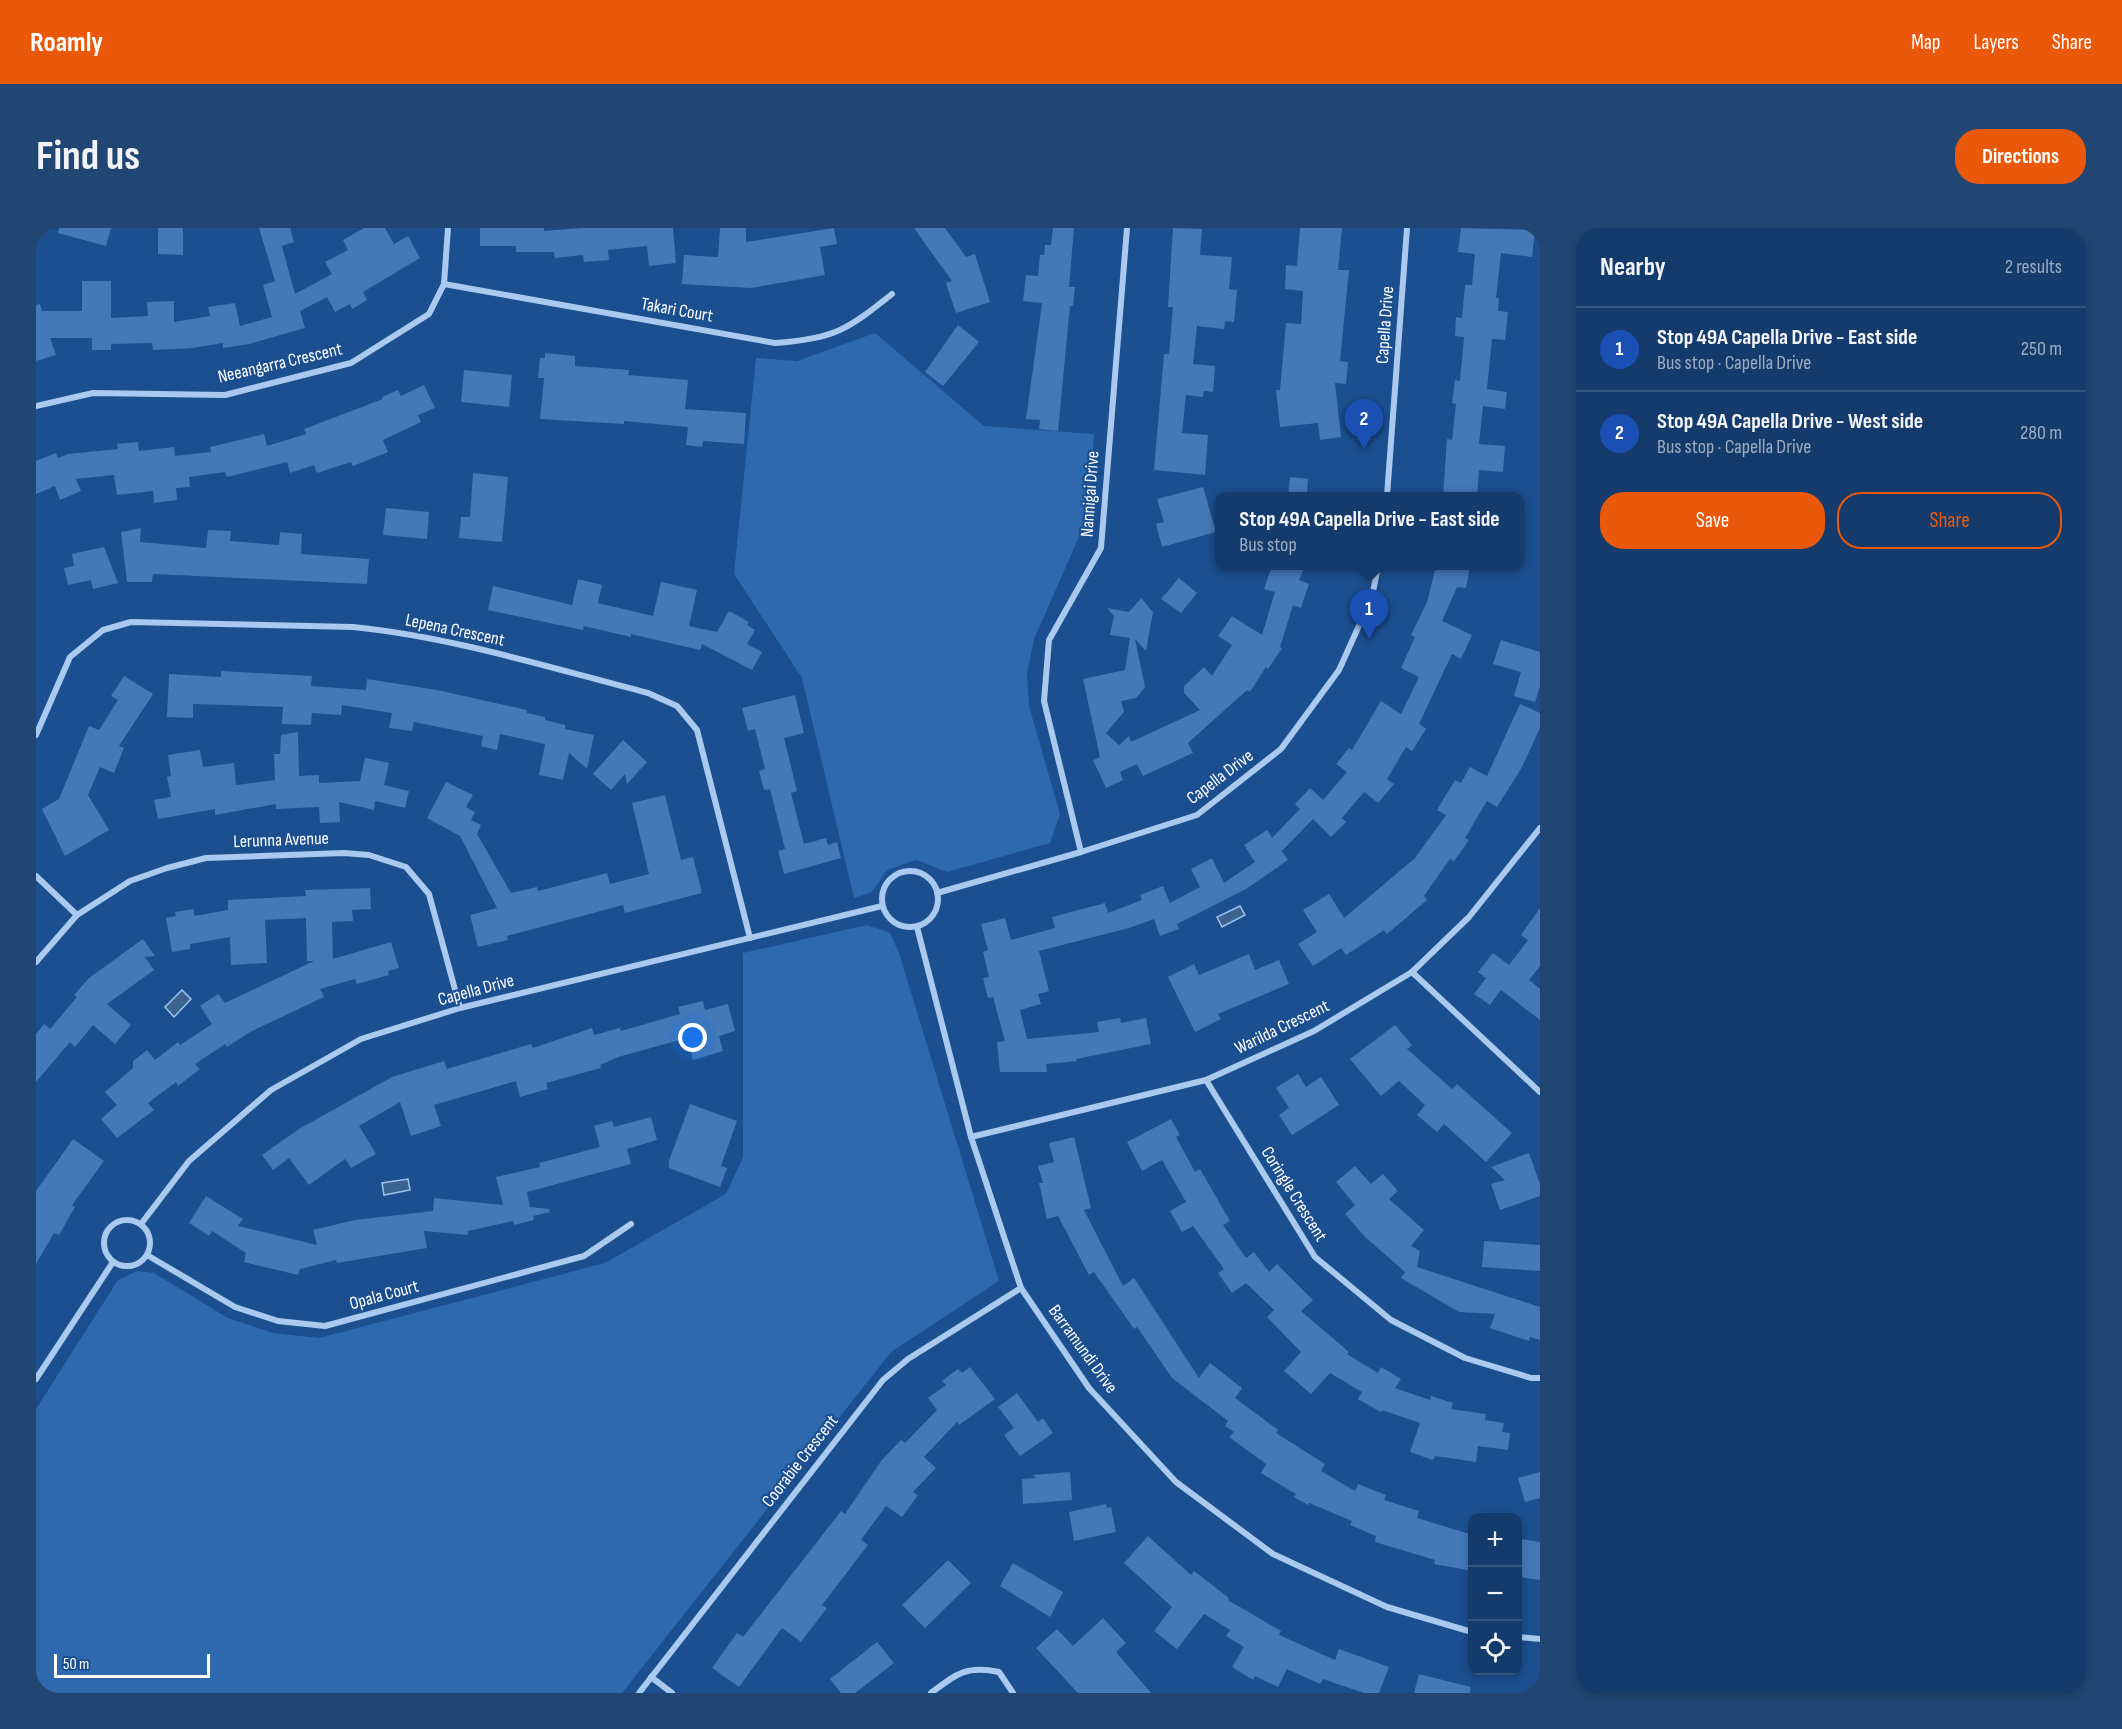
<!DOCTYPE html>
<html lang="en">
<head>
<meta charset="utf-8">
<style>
  :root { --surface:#143b6b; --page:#214673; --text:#f1f3f6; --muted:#9dadc1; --line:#33557e; --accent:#ea580c }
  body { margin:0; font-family:"Sofia Sans Condensed",sans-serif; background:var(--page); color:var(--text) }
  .controls { position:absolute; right:18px; bottom:18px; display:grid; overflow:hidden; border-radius:12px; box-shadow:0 3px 9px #0003 }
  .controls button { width:54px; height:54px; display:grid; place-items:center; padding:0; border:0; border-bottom:2px solid var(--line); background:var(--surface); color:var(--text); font:30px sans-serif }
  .scale { position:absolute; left:18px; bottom:15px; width:156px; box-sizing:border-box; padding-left:6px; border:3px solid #fff; border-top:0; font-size:16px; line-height:21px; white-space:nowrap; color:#fff; -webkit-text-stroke:4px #1b4f8f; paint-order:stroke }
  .you { position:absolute; left:657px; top:810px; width:21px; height:21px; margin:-15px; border:4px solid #fff; border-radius:50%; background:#1a73e8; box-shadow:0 0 0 9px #1a73e833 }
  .badge { display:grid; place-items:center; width:39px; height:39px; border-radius:50%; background:var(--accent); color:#fff; font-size:20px; font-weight:700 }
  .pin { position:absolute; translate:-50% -50px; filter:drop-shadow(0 2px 3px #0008) }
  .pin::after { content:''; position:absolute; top:32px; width:21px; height:18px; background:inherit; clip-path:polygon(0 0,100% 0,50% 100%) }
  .popup { position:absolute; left:1179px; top:264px; width:309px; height:78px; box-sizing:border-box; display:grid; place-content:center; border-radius:12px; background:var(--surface); filter:drop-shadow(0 2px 4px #0005); font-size:20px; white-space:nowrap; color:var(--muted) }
  .popup b { font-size:22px; color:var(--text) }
  .popup::after { content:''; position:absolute; left:50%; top:100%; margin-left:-12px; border:12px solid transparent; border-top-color:var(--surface) }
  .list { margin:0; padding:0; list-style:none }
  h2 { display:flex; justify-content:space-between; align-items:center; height:78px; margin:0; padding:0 24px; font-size:26px }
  h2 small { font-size:20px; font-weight:400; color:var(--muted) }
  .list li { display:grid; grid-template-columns:39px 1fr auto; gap:18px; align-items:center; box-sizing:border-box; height:84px; padding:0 24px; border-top:2px solid var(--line) }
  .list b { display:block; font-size:22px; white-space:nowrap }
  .list p { margin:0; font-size:20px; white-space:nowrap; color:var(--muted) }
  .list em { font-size:20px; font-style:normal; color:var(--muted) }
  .actions { display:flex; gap:12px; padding:18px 24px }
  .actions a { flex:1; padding:14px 0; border:2px solid var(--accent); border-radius:24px; text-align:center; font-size:21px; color:var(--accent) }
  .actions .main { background:var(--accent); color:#fff }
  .icon { flex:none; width:33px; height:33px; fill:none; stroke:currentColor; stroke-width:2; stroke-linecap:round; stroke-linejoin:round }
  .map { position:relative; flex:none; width:1504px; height:1465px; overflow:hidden; border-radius:24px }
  header { display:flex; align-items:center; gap:36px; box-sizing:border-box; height:84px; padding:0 30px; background:var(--accent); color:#fff }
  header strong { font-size:28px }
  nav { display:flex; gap:33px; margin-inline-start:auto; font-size:21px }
  .intro { display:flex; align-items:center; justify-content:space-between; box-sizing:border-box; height:144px; padding:0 36px }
  h1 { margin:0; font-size:42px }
  .button { padding:15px 27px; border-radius:24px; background:var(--accent); color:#fff; font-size:21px; font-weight:700 }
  main { display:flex; gap:36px; padding:0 36px }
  aside { flex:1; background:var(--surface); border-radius:24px; box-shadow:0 3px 9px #0003 }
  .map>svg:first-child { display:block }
</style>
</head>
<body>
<header>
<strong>Roamly</strong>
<nav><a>Map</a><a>Layers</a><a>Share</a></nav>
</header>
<div class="intro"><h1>Find us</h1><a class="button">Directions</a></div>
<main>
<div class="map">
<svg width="1504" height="1465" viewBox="0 0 1504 1465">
  <rect width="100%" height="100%" fill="#1b4f8f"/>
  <g fill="#2e69ad">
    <path d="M839 105 948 198 1058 206 1054 284 998 411 991 445 993 478 1024 586 1014 615 911 644 880 632 851 642 836 664 818 670 766 450 698 346 720 130 761 133Z"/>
    <path d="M831 697 854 705 863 725 963 1053 855 1124 586 1465H0V1181L82 1052 101 1043 118 1045 192 1090 237 1105 283 1110 569 1035 690 966 707 929V725Z"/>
  </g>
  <g fill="#3c6290" stroke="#9cc4f0" stroke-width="1.5">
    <path d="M1204 678 1209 687 1186 699 1181 689Z"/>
    <path d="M146 762 155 771 138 789 129 779Z"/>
    <path d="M372 951 374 962 348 967 346 955Z"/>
  </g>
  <g fill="#4478b7">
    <path d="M23 0H75L70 18 22 5Z"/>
    <path d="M122 0H147V27L122 26Z"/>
    <path d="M223 0H254L258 14 246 18 259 66 296 46 289 34 312 22 307 12 328 0H349L358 16 372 8 384 30 327 64 331 72 316 81 314 76 299 84 291 69 264 83 269 100 213 116 187 120V115L157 120 117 122 116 115 75 116V122H56V110H14L20 127 0 133V77L4 76 6 83H46V53H75V90L112 88 111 74 138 73V94L174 88 172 79 199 75 204 98 236 89 227 57 239 53Z"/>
    <path d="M444 0H508V3L545 0H637L640 35 613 38 611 18 572 22 573 32 548 34 547 27 519 30 518 24H480V18H444Z"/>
    <path d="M684 0H710V14L798 0 801 16 784 19 789 47 715 60 646 56 648 27 682 29Z"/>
    <path d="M878 0H909L930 29 939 26 954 74 920 85 910 55 916 53Z"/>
    <path d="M1017 0H1038L1033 59H1039L1037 78H1034L1022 203 1003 201 1004 192 990 191 1006 75 987 73 990 47 1002 48 1004 27H1008L1009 17H1015Z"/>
    <path d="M1137 0 1166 1 1164 27 1196 29 1193 61 1201 62 1198 94 1189 93 1188 101 1161 98 1157 136 1179 138 1177 164 1168 163 1167 169 1150 167 1146 205 1172 207 1169 247 1118 242 1128 126H1133L1137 79H1132Z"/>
    <path d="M1264 0H1306L1302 42H1313L1304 133 1312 134 1310 156 1299 155 1305 209 1284 212 1282 195 1244 199 1240 162H1244L1250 95 1265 96 1267 63 1249 61 1250 37 1261 38Z"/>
    <path d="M1425 0 1499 2 1496 29 1465 25 1460 70H1463L1462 83 1472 84 1469 112 1456 111 1451 161 1471 164 1469 181 1447 178 1443 216 1469 218 1467 244 1443 242 1441 268H1407L1411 211 1416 212 1420 176 1416 175 1419 152 1424 153 1428 109 1419 108 1420 89 1426 90 1429 57H1436L1439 26 1422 24Z"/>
    <path d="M922 97 943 114 907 158 889 144Z"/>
    <path d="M509 125 539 128V138L593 142 592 147 652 152 649 181 710 185 708 216 667 213 666 219 650 217 652 199 588 193V196L504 191 508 150H502L504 130H509Z"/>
    <path d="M428 142 476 147 473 179 425 174Z"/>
    <path d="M388 157 399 180 382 187 385 194 347 212 352 224 317 238 315 234 281 245 278 237 254 245 251 234 191 249 189 244 153 249 154 259 140 260 141 272 118 275 117 263 81 267 78 247 40 251 45 263 24 272 19 258 0 266V233L20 225 22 230 32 226 82 221 81 216 102 214 103 223 138 219 139 228 175 224 174 219 228 206 231 218 270 206 268 201 347 171 346 169 362 162 365 168Z"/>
    <path d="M437 245 472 249 466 314 423 310 425 289H434Z"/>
    <path d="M1254 249 1272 251 1271 268H1252Z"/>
    <path d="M1167 259 1180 304 1126 319 1120 296 1128 294 1121 271Z"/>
    <path d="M350 280 393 284 391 311 347 307Z"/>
    <path d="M105 300 104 314 170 320 172 302 195 303 194 313 243 317 244 304 266 306 265 326 333 331 331 356 117 346 116 354H91L85 304Z"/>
    <path d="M68 319 82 355 57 361 55 352 32 357 28 340 38 338 36 326Z"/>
    <path d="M1236 338H1269L1263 352 1273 356 1265 380 1257 377 1244 419 1246 420 1232 441 1230 439 1214 464 1211 462 1152 515 1157 525 1107 548 1101 536 1084 544 1087 552 1070 560 1057 532 1064 529 1047 451 1089 442 1094 410 1074 407 1078 388 1071 380 1093 384 1105 370 1117 384 1110 423 1099 411 1109 459 1100 470 1085 473 1088 484 1070 505 1083 517 1093 508 1095 514 1164 482 1148 465V458L1168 439 1176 448 1196 417 1182 408 1196 388 1226 407 1239 364 1228 361Z"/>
    <path d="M1400 338H1434L1430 360 1421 359 1406 393 1436 407 1425 431 1416 426 1383 496 1390 501 1376 523 1370 519 1351 551 1358 556 1342 575 1328 564 1306 590 1310 594 1295 609 1277 591 1246 623 1252 632 1210 661 1141 696 1143 701 1124 708 1118 691 1093 700 1003 723 1013 763 1002 766 1005 776 984 782 991 811 1063 804 1061 794 1084 790 1085 795 1110 790 1115 816 1040 831 1041 833 1010 836 1011 844H964L961 814 969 813 957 769 952 770 947 750 953 749 947 724 952 722 945 696 969 690 975 712 1019 700 1016 689 1069 675 1072 685 1106 672 1104 667 1127 658 1134 675 1164 659 1155 641 1176 630 1188 655 1219 634 1208 617 1231 602 1236 610 1264 581 1259 576 1274 560 1287 572 1311 544 1300 536 1313 520 1316 522 1345 473 1365 486 1383 449 1365 440 1379 409 1375 407 1391 374Z"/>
    <path d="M1143 350 1161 365 1145 385 1125 371Z"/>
    <path d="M542 351 566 357 562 375 617 388 625 354 661 362 653 398 681 404 693 383 713 394 711 397 719 402 711 416 726 424 716 442 666 416 664 422 595 406V409L548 398 547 402 452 382 457 358 536 377Z"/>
    <path d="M1465 412 1504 424V458L1499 474 1478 468 1485 444 1457 436Z"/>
    <path d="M185 443 276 448 275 458 330 462 331 451 401 462 491 482V485L509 489V492L529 497V501L558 507 551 541 533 525 527 552 503 547 509 516 464 506 461 522 445 518 447 508 378 494 376 503 353 500 356 485 306 477 305 487 276 485 275 497 246 496 247 479 157 476V490L131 489 133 446 185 449Z"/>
    <path d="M88 448 117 466 83 518 88 520 78 545 64 539 52 567 73 602 29 628 6 581 23 571 53 498 63 502 82 472 75 468Z"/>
    <path d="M759 467 768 505 748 510 761 563 755 565 768 616 790 610 792 617 801 614 805 630 748 646 742 623 749 621 734 561 728 562 723 543 729 541 719 501 712 503 706 480Z"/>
    <path d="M1484 476 1504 485V500L1486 539 1461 579 1451 573 1429 610 1433 612 1418 633 1414 631 1388 668 1391 672 1351 706 1348 702 1310 727 1305 720 1277 738 1262 716 1281 704 1267 682 1293 666 1308 690 1379 630 1410 587 1401 582 1419 552 1425 555 1434 539 1451 548Z"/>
    <path d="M262 504 263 548 283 547V555L324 553 329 530 353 535 348 557 373 563 369 580 339 573 338 582 303 574 304 594 284 595 283 579 240 581V576L179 587V581L122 591 118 572 135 569 131 549 135 548 132 527 164 522 167 539 198 535 200 557 239 552 238 526H244L245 507Z"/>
    <path d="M587 512 611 534 591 556 589 546 575 562 557 546Z"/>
    <path d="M410 554 437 567 430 579 439 584 435 592 445 597 441 606 475 665 501 659 502 663 571 645 574 656 613 646 596 575 629 567 645 632 657 629 666 665 589 685 587 677 471 708 472 712 442 719 434 687 461 680 424 608 391 590Z"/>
    <path d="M334 660 335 681 316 682 317 693 296 694 297 731 355 714 363 740 352 743 353 747 321 756 319 751 284 761 288 769 214 804 191 819 189 816 159 836 164 841 142 858 140 854 112 875 118 882 81 910 65 891 81 877 69 864 97 840V833L111 822 119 832 142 814 144 817 176 796 164 778 182 766 189 775 278 733H271L270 690 229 692 231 735 195 737 194 709 154 716V721L136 724 130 690 140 688 139 684 157 681 159 688 192 682V672L270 668 269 662Z"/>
    <path d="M1504 680V738L1493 752 1504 761V792L1465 762 1454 777 1438 766 1450 750 1442 744 1457 725 1473 737 1492 712 1485 707Z"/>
    <path d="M107 711 119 728 109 729 118 742 71 776 95 797 79 816 57 797 39 819 34 814 0 854V806L8 796 14 801 41 769 38 767 53 750Z"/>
    <path d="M1213 726 1219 742 1243 732 1253 756 1182 786 1185 791 1159 804 1132 749 1158 736 1163 747Z"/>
    <path d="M667 773 669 782 692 776 699 803 683 808 687 823 657 832 651 810 582 829 564 837 565 840 510 855 512 861 484 869 480 853 398 877 405 898 375 908 364 874 323 898 340 926 315 940 309 931 273 957 253 930 237 942 226 927 263 901 356 849 408 833 411 841 495 816 497 820 556 800 558 807 584 800 585 803 644 786 642 779Z"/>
    <path d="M1359 797 1376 817 1371 821 1416 861 1421 856 1476 905 1450 934 1408 896 1401 904 1381 887 1389 877 1363 853 1345 868 1314 831Z"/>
    <path d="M1262 846 1270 859 1285 849 1303 877 1256 907 1243 887 1253 880 1240 860Z"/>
    <path d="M654 876 701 893 685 938 691 940 684 959 633 940V933Z"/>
    <path d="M615 889 621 912 591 921 595 936 491 964 494 979 513 981 514 984 497 988 498 992 478 997 477 993 432 1003V1007L388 1003 391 1020 301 1035 300 1032 264 1041 262 1047 208 1034 210 1025 176 1003 173 1008 153 995 170 968 207 991 202 998 281 1017 277 1002 319 992 397 983 398 970 467 977 460 949 504 939 503 935 564 919 558 898 576 893 578 899Z"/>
    <path d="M1135 891 1144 907 1140 909 1159 944 1164 941 1194 993 1187 997 1210 1030 1218 1024 1233 1044 1241 1036 1277 1072 1265 1083 1313 1124 1311 1126 1342 1145 1345 1139 1365 1151 1359 1160 1394 1172 1395 1168 1417 1175 1415 1181 1450 1186 1449 1192 1468 1195 1466 1204 1474 1205 1472 1222 1442 1218 1440 1234 1399 1228 1397 1232 1374 1224 1384 1195 1346 1182 1345 1184 1322 1171 1326 1164 1294 1145 1275 1166 1248 1143 1265 1124 1231 1089 1238 1082 1210 1055 1196 1065 1182 1045 1188 1041 1157 998 1146 1004 1134 983 1150 974 1126 932 1106 943 1091 914Z"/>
    <path d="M1038 909 1055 980 1048 982 1087 1058 1098 1050 1163 1150 1174 1135 1206 1160 1199 1170 1242 1202 1240 1205 1289 1236 1285 1243 1319 1263 1322 1256 1350 1267 1348 1272 1383 1283 1381 1290 1437 1307V1343L1398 1336 1399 1332 1339 1314 1340 1308 1314 1297 1316 1293 1273 1275 1272 1277 1258 1269 1260 1266 1225 1245 1230 1236 1193 1209 1198 1204 1189 1198 1192 1193 1136 1150 1101 1099 1098 1101 1058 1044 1053 1047 1022 988 1011 991 1003 955H1007L1002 938 1018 934 1013 915Z"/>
    <path d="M37 911 68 933 36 977 39 979 23 1007 18 1005 0 1036V963Z"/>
    <path d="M1493 925 1504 956V968L1464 982 1455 956 1469 952 1455 939Z"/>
    <path d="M1319 938 1335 956 1347 946 1362 963 1353 971 1388 1002 1375 1018 1384 1023 1381 1039 1504 1079V1112L1494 1109 1493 1113 1454 1100 1459 1086 1423 1084 1365 1050 1369 1044 1328 1008 1309 986 1319 977 1300 954Z"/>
    <path d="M1448 1013 1504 1017V1043L1446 1039Z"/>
    <path d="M934 1139 959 1171 923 1197 921 1194 888 1229 900 1240 877 1264 882 1267 866 1289 850 1278 825 1312 832 1317 786 1377 791 1380 765 1414 746 1400 703 1459 676 1440 701 1405 707 1409 805 1283 809 1286 845 1233 865 1212 869 1215 901 1182 892 1170 910 1157 906 1153 922 1141 926 1145Z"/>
    <path d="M981 1165 1002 1194 1007 1190 1017 1205 984 1228 968 1207 978 1200 962 1179Z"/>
    <path d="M1034 1244 1036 1272 987 1276 986 1251 1000 1250 997 1247Z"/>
    <path d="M1504 1244V1270L1489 1274 1482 1250Z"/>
    <path d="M1070 1276 1071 1280 1075 1279 1080 1304 1038 1313 1033 1284Z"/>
    <path d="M1112 1308 1155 1347 1158 1343 1193 1370 1192 1372 1245 1403 1243 1407 1299 1432 1303 1421 1353 1439 1343 1465H1328L1287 1451 1284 1456 1251 1441 1242 1459 1219 1448 1217 1452 1196 1439 1208 1419 1190 1408 1194 1402 1168 1386 1141 1421 1118 1403 1136 1379 1088 1335Z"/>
    <path d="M1484 1311 1504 1314V1352L1482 1349Z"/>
    <path d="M912 1332 935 1355 889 1400 866 1377Z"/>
    <path d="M977 1335 1027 1364 1014 1389 964 1358Z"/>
    <path d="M1067 1390 1090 1415 1080 1424 1115 1465H1042L1000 1420 1021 1401 1037 1418Z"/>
    <path d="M841 1414 858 1435 819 1465H805L794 1451Z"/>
    <path d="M1383 1446 1435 1459 1434 1465H1378Z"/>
  </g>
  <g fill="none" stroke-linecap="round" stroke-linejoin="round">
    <g stroke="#a9c9ee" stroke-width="6">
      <path d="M408 56 739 115C798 111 811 102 856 66"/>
      <path d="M0 178 57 165 189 167 315 135 393 86 408 56 412 0"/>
      <path d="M1351 268 1371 0"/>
      <path d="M0 507 34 429 67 402 95 394 317 399C417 409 515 440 612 465L641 478 661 502 714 710"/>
      <path d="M1045 624 1008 473 1013 412 1065 320 1091 0"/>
      <circle cx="874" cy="671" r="28"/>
      <path d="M0 648 41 687"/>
      <path d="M901 665 1045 624 1161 587 1245 521 1303 442 1336 369 1342 338"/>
      <path d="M881 699 935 909 985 1060 1053 1160 1140 1254 1237 1326 1351 1379 1436 1404"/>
      <path d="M0 734 41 687 94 653 131 640 170 630 308 625 333 627 370 639 393 666 424 780"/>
      <path d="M1376 744 1504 864"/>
      <path d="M1170 852 1279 1029 1355 1092 1429 1130 1495 1150H1504"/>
      <path d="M935 909 1170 852 1278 803 1376 744 1433 689 1504 600"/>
      <circle cx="91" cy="1015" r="23"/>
      <path d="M105 996 153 933 235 862 325 811 424 780 846 678"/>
      <path d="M111 1027 199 1079 242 1093 289 1098 548 1028 595 996"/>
      <path d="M0 1151 77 1034"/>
      <path d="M1482 1409 1504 1411"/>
      <path d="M615 1449 636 1465"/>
      <path d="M603 1465 847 1152 872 1131 985 1060"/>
      <path d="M895 1465C920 1446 930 1437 963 1444L977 1465"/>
    </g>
  </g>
  <g text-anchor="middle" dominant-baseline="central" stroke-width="4.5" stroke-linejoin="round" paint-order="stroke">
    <g font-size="18" fill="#fff" stroke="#1b4f8f">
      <text transform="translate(641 82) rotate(10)">Takari Court</text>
      <text transform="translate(1349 97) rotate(-86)">Capella Drive</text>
      <text transform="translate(244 135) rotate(-13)">Neeangarra Crescent</text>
      <text transform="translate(1054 266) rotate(-86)">Nannigai Drive</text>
      <text transform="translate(419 402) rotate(12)">Lepena Crescent</text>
      <text transform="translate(1184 549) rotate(-37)">Capella Drive</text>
      <text transform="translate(245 612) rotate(-2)">Lerunna Avenue</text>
      <text transform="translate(440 762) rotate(-15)">Capella Drive</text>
      <text transform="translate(1246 799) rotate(-26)">Warilda Crescent</text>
      <text transform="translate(1258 966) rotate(58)">Coringle Crescent</text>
      <text transform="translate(348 1067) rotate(-15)">Opala Court</text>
      <text transform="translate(1047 1121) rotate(54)">Barramundi Drive</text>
      <text transform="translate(764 1233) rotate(-52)">Coorabie Crescent</text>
    </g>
  </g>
</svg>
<div class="controls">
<button>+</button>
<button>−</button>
<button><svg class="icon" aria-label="locate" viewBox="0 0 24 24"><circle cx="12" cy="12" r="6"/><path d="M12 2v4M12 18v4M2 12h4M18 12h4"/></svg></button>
</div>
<div class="scale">50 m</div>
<div class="you"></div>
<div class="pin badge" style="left:1333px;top:411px;background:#1a4fb4">1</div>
<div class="popup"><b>Stop 49A Capella Drive - East side</b>Bus stop</div>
<div class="pin badge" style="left:1328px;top:221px;background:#1a4fb4">2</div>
</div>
<aside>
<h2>Nearby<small>2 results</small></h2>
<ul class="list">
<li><span class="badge" style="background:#1a4fb4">1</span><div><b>Stop 49A Capella Drive - East side</b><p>Bus stop · Capella Drive</p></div><em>250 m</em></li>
<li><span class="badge" style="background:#1a4fb4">2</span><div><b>Stop 49A Capella Drive - West side</b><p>Bus stop · Capella Drive</p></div><em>280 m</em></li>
</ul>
<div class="actions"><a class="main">Save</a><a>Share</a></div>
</aside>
</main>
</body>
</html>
